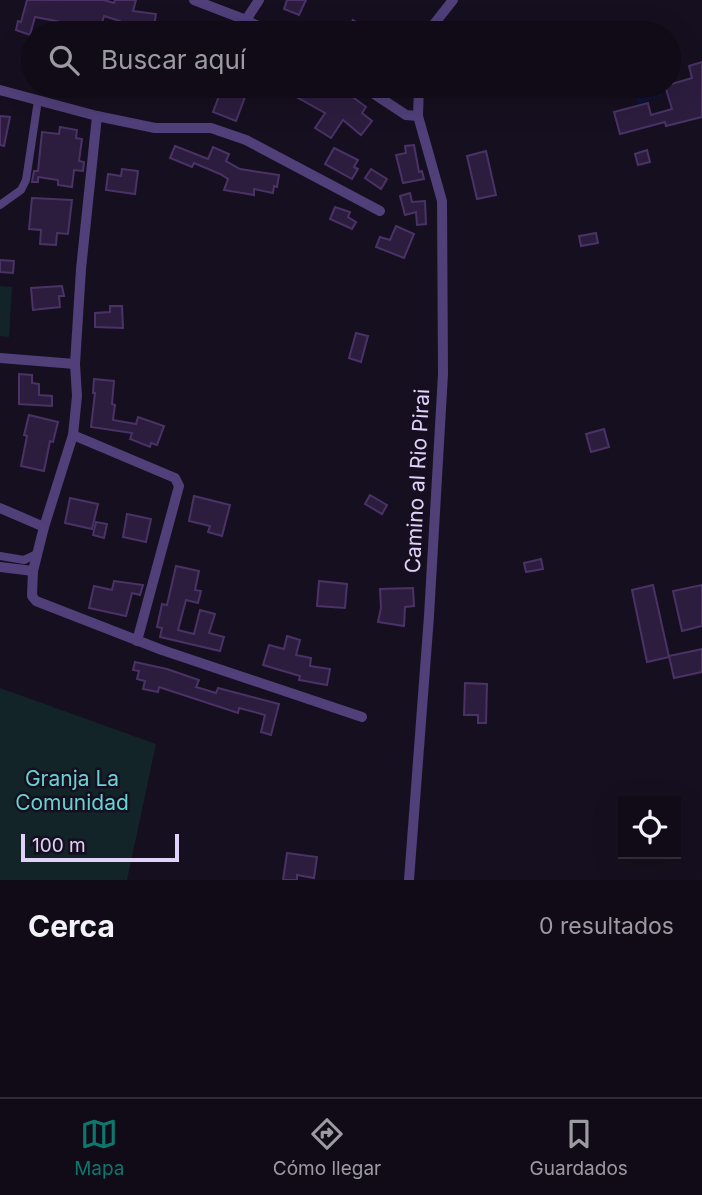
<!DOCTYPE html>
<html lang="es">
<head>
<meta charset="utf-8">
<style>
  :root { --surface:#100b17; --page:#1e1924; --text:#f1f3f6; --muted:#9c9ba1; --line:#302b36; --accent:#0f766e }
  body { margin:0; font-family:Inter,sans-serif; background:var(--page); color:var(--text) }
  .controls { position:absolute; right:21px; bottom:21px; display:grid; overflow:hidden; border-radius:0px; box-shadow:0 7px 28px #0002 }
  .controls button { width:63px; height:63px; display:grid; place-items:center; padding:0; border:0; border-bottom:2px solid var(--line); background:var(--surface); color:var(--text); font:35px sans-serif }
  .scale { position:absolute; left:21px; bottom:18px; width:158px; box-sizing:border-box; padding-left:7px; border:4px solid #e1d2fa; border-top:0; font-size:19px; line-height:24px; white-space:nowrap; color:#e1d2fa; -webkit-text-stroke:5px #160f1f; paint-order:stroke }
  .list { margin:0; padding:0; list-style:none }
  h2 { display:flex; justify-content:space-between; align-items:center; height:91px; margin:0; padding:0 28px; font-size:30px }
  h2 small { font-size:23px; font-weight:400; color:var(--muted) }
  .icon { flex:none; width:38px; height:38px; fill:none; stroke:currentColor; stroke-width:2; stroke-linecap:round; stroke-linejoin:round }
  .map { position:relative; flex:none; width:702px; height:880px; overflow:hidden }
  .search { position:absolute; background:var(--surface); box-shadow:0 7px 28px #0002; left:21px; right:21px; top:21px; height:77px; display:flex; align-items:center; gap:18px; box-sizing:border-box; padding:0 24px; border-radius:38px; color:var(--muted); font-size:26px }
  .sheet { height:217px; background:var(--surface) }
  nav { display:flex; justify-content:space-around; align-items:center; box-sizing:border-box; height:98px; border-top:2px solid var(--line); background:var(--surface); font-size:19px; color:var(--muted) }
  nav a { display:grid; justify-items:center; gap:4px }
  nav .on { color:var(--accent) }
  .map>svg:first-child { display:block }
</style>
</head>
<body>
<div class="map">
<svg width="702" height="880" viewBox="0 0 702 880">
  <rect width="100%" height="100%" fill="#160f1f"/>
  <g fill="#132428">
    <path d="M0 286 12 287 9 337 0 336Z"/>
    <path d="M0 688 156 744 127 880H0Z"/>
  </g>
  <path fill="#0e1339" d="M651 86H659L663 96 638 104 634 91Z"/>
  <g fill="#2c1d3e" stroke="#4a3267" stroke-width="2">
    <path d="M27 0H104L114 3 115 0H136L133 11 156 14 154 26 129 23 125 33H117L120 21 104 16 99 33H86L88 27 35 17 30 35 16 30 18 21 21 22Z"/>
    <path d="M287 0H306L299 15 284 9Z"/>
    <path d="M353 20 374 33H345Z"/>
    <path d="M702 62V117L666 126 665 122 620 134 614 112 648 103 651 115 672 109 665 86 692 78 689 66Z"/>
    <path d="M298 86H338L366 107 362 113 372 121 361 135 343 120 331 138 315 128 325 113 293 95Z"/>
    <path d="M222 88 245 97 236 121 213 112Z"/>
    <path d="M0 116 10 117 4 146 0 145Z"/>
    <path d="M60 127 77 130 76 138 82 139 79 161 84 162 83 171 74 170 72 187 58 185V180L38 177V182H32L34 171H38L42 132 59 134Z"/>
    <path d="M414 145 419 172 422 171 424 179 403 183 396 155 406 153 405 146Z"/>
    <path d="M175 146 208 159 213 147 229 154 226 161 240 169 279 175 277 187 274 186 273 193 254 189V195L224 190 228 179 220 174 194 163 192 167 170 158Z"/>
    <path d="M334 148 358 160 354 167 358 169 352 179 325 164Z"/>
    <path d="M647 150 650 162 638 165 635 154Z"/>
    <path d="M486 151 496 195 477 199 467 156Z"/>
    <path d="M122 169 138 171 135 194 106 190 108 174 121 176Z"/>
    <path d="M371 169 387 179 381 189 365 178Z"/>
    <path d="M410 193 412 202 425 201 426 224 417 225 416 212 405 215 400 196Z"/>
    <path d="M32 198 72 200 68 234 57 233 56 245 40 244 41 230 29 229Z"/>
    <path d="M335 207 350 212 348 217 356 222 352 229 330 219Z"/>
    <path d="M396 226 414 234 404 258 376 247 380 237 390 240Z"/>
    <path d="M596 233 598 243 581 246 579 236Z"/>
    <path d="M0 260 14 261 13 273 0 272Z"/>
    <path d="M62 286 64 296H59L60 307 33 310 31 288Z"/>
    <path d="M110 306H122L123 328 95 327V313L110 312Z"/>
    <path d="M356 333 368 336 361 362 349 358Z"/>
    <path d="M19 374 32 375V383L39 384V395L52 396V406L19 404Z"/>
    <path d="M94 379 114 381 112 404 115 405 113 420 136 424 138 417 164 426 157 445 151 443 150 447 130 439 132 433 91 427 95 393H93Z"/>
    <path d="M29 415 58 422 53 442 50 441 44 471 21 466 27 436 24 435Z"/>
    <path d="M604 429 609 447 591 452 586 434Z"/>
    <path d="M370 495 387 505 382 514 365 504Z"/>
    <path d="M194 496 230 505 222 536 208 532 210 526 189 521Z"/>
    <path d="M70 498 98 504 92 529 65 523Z"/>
    <path d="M127 514 151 519 146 542 123 537Z"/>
    <path d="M96 522 107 524 104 538 93 535Z"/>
    <path d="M541 559 543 569 526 572 524 563Z"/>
    <path d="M176 566 199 571 195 590 201 591 198 603 186 600 178 630 194 634 200 610 215 614 209 633 224 637 220 651 160 637 162 628 157 627 162 604 167 605Z"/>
    <path d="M114 581 143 585 140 595 132 593 126 616 89 608 94 586 112 590Z"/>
    <path d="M319 581 347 584 345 608 317 606Z"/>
    <path d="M653 585 669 657 647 662 632 590Z"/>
    <path d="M702 585V626L682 631 673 591Z"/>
    <path d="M413 588 414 606 405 607 404 626 378 622 381 608 380 589Z"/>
    <path d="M287 636 300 640 296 655 311 658 310 666 330 669 327 685 299 680 300 676 263 665 269 645 284 649Z"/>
    <path d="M702 649V672L674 678 669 656Z"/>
    <path d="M135 662 167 669 199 680 196 687 216 693 218 688 279 704 271 735 261 732 265 715 239 708 238 713 159 687 158 692 143 689 145 681 137 679 139 671 133 670Z"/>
    <path d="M465 683 487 684 486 723H478V715H464Z"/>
    <path d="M287 853 317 857 314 878 297 875V880H283Z"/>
  </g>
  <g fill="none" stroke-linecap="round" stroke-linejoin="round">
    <g stroke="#503f79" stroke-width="8">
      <path d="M0 205 21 190 26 180 38 100"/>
      <path d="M0 556 24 560 37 554"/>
    </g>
    <g stroke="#503f79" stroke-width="10">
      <path d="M194 0 246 20 272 33"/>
      <path d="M246 20 259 0"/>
      <path d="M427 33 453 0"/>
      <path d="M362 86 406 115 418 116"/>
      <path d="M0 90 97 116 155 128H211L246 140 380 211"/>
      <path d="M97 116 81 269 75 364 77 396 73 435 44 527 33 571 32 596 36 601 162 650 362 717"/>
      <path d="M0 358 75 364"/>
      <path d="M73 435 175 478 179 486 137 641"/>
      <path d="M0 508 44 527"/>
      <path d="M0 567 33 571"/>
      <path d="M409 880 429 616 443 374 442 201 418 116 419 86"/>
    </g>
  </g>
  <g text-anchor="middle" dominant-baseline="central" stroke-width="5" stroke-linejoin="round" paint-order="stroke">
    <g font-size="21" fill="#e1d2fa" stroke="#160f1f">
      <text transform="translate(417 481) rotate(-87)">Camino al Rio Pirai</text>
    </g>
    <g font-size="21" fill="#66d2d2" stroke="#160f1f">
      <text x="72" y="778">Granja La<tspan x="72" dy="24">Comunidad</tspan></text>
    </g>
  </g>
</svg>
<div class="controls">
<button><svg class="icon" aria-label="locate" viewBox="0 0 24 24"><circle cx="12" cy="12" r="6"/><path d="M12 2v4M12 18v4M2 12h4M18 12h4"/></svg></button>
</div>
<div class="scale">100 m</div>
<div class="search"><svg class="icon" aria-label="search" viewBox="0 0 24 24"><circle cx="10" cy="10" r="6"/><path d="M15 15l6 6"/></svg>Buscar aquí</div>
</div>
<section class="sheet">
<h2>Cerca<small>0 resultados</small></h2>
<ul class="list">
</ul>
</section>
<nav>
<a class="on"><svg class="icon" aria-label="map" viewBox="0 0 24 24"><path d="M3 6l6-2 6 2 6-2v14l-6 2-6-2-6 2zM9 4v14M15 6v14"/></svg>Mapa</a>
<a><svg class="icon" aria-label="directions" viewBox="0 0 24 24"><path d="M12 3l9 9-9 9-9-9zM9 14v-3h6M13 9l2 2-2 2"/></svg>Cómo llegar</a>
<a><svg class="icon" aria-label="saved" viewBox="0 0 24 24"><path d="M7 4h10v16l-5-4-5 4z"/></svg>Guardados</a>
</nav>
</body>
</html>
